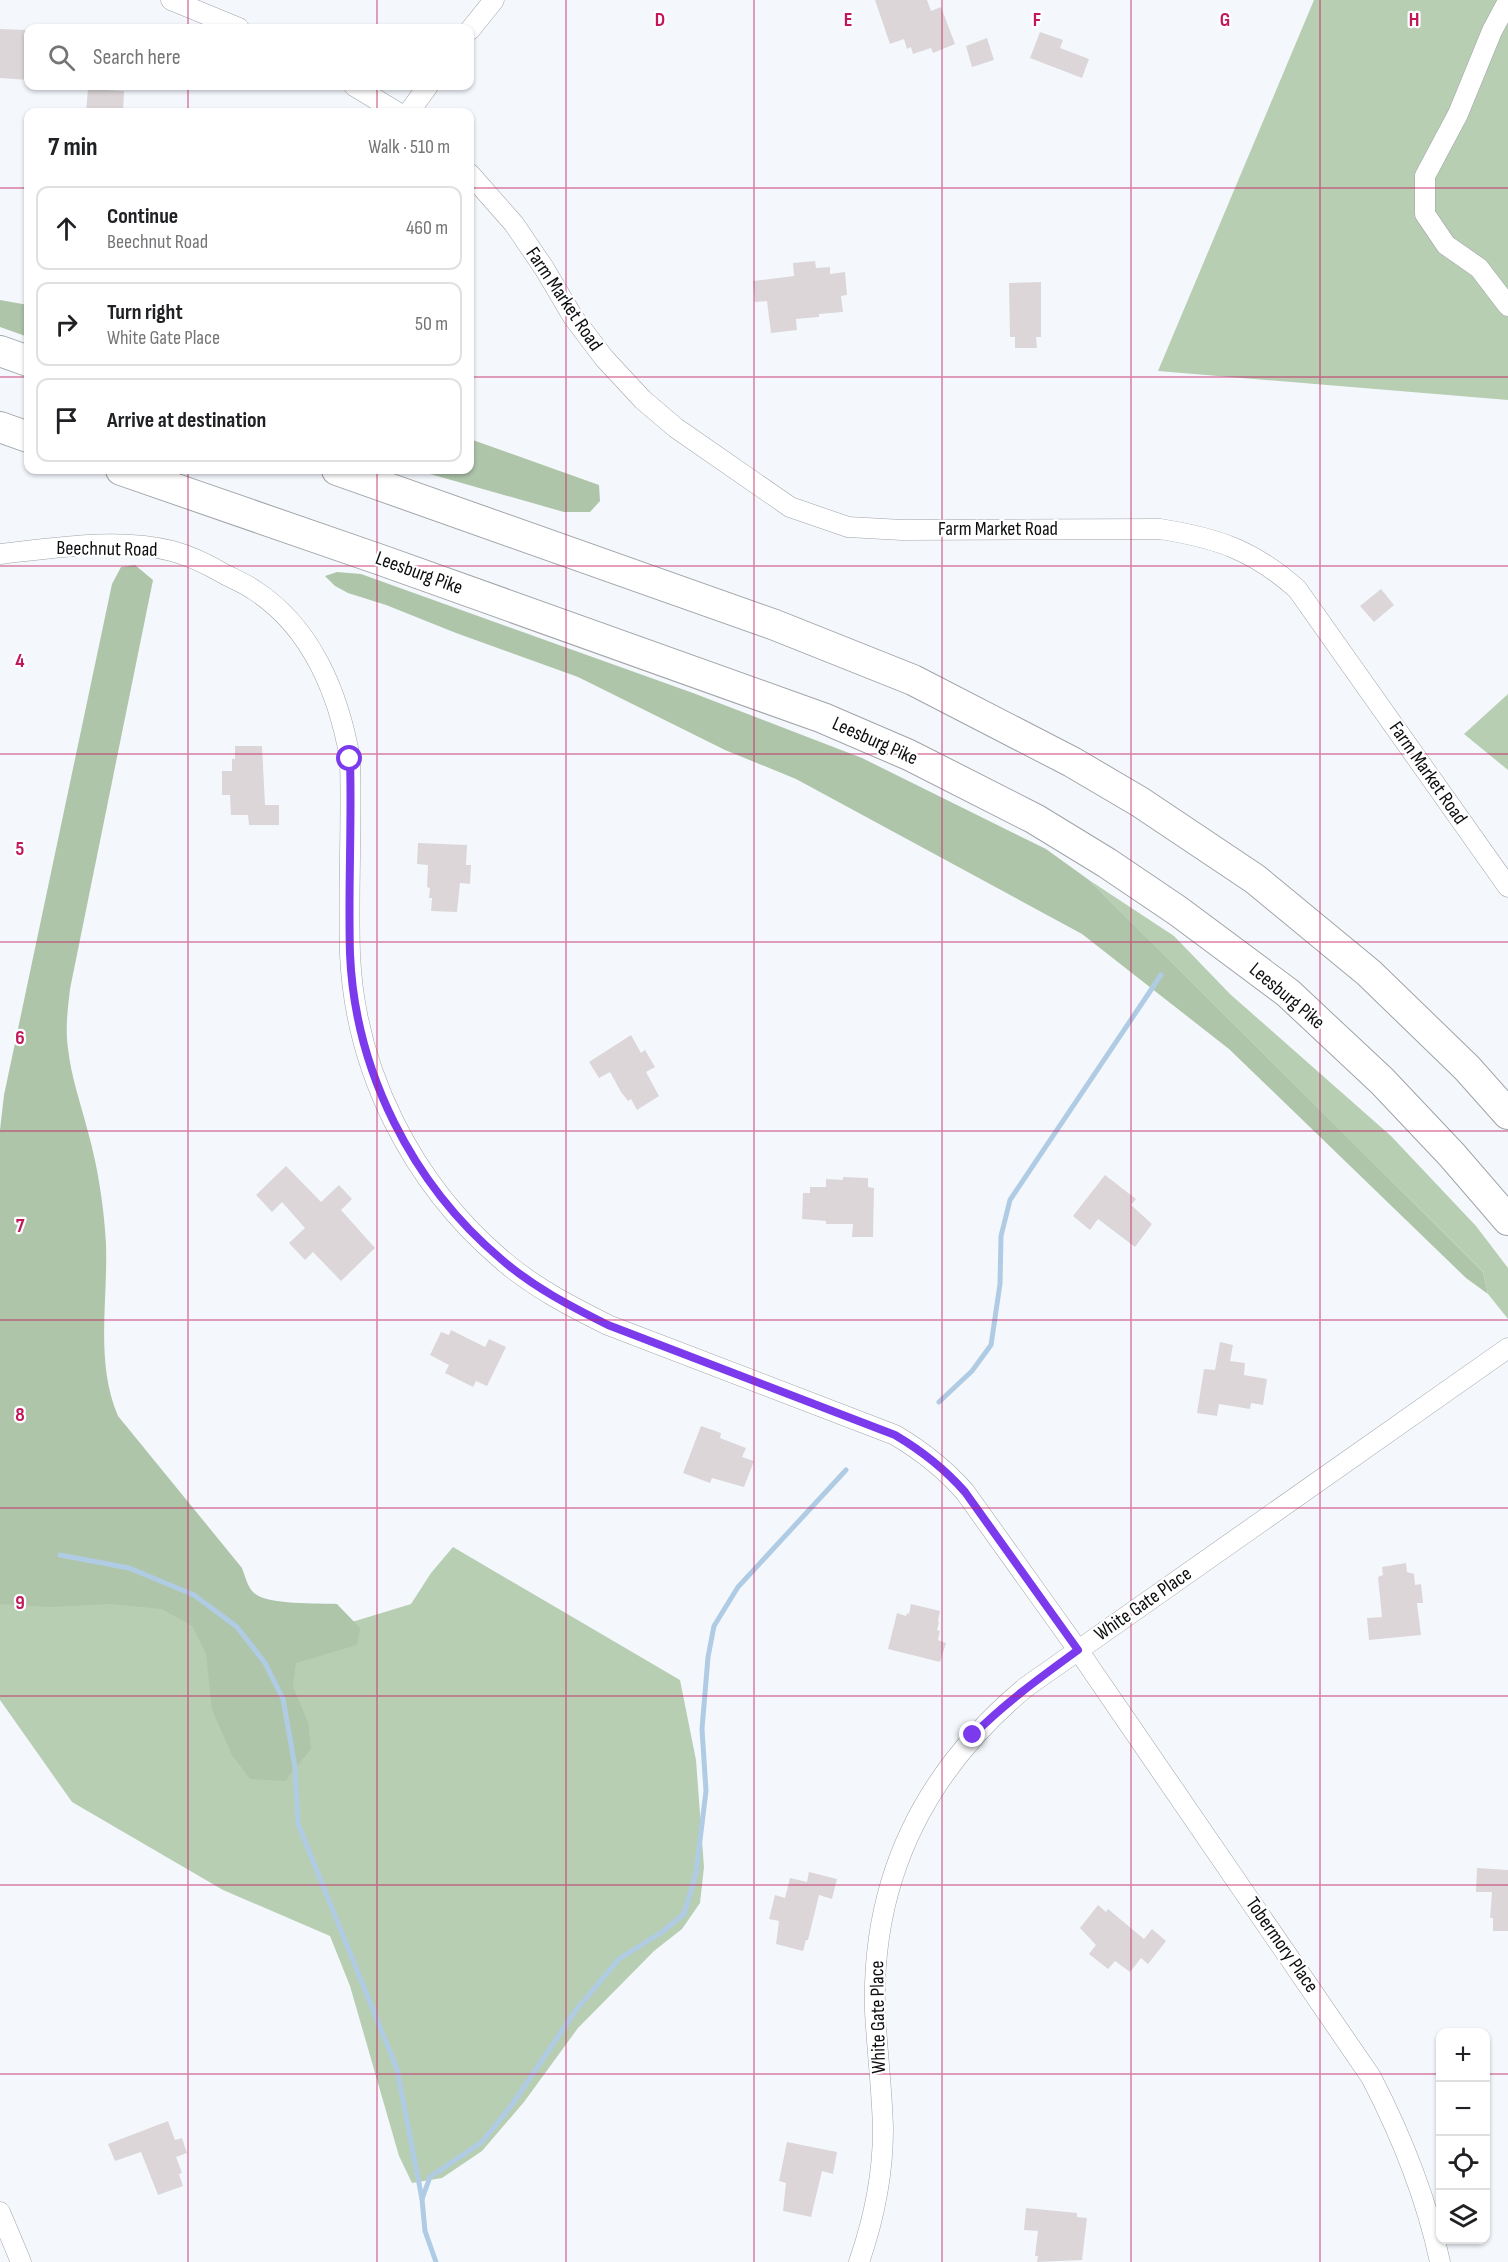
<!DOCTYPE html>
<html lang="en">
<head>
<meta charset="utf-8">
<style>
  :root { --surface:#fff; --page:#f6f6f6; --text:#202124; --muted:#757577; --line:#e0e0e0 }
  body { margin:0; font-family:"Sofia Sans Condensed",sans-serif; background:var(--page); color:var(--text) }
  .controls { position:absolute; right:18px; bottom:18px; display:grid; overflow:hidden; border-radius:12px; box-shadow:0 2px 4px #0004 }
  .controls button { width:54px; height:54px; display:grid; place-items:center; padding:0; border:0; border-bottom:2px solid var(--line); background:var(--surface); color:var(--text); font:30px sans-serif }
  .stop { position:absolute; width:18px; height:18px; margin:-14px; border:4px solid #7c3aed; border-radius:50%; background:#fff }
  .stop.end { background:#7c3aed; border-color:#fff; box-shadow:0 2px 6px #0008 }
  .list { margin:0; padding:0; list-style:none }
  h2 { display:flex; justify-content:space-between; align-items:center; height:78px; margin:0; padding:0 24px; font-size:26px }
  h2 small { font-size:20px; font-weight:400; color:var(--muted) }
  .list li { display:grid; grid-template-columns:39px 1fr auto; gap:18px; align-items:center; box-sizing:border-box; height:84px; margin:0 12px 12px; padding:0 12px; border:2px solid var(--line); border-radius:12px }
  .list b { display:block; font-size:22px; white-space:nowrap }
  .list p { margin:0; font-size:20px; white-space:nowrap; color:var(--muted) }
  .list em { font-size:20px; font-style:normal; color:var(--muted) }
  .icon { flex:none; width:33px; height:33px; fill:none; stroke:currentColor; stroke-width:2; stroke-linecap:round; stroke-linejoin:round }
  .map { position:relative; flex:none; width:1508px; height:2262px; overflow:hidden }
  .search { position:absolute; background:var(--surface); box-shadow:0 2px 4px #0004; left:24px; top:24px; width:450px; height:66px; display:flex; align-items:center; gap:15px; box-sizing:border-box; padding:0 21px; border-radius:12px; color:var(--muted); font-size:22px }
  .panel { position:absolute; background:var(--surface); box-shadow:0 2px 4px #0004; left:24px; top:108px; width:450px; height:366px; border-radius:12px }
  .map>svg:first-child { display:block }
</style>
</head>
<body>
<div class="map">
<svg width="1508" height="2262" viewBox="0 0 1508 2262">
  <rect width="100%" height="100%" fill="#f4f8fd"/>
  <g fill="#b7ceb3">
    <path d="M1314 0H1508V400L1158 371Z"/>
    <path d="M1508 694V770L1464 734Z"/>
    <path d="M1089 880 1174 936 1230 994 1391 1136 1476 1226 1508 1268V1319L1488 1294 1483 1272Z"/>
    <path d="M453 1547 680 1680 696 1760 704 1867 700 1903 682 1929 654 1951 578 2028 524 2102 482 2151 442 2178 412 2183 399 2156 350 1986 330 1936 223 1890 72 1802 0 1700V1565L329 1629 411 1604 431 1573Z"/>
  </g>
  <g fill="#aec5aa">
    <path d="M0 300 28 305V337L0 327Z"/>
    <path d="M470 439 599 485 600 501 590 512H564L416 470H470Z"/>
    <path d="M135 565 153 580 70 989C68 1008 65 1029 68 1048 71 1077 81 1104 88 1132 98 1167 104 1208 106 1244 108 1302 95 1362 118 1416L242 1568C245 1576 248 1588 254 1593 267 1605 319 1603 337 1604L360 1628 357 1645 296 1663 293 1687 308 1722 311 1749 285 1781 250 1779 232 1755 212 1710 206 1654 192 1626 162 1609 109 1604 48 1607 0 1604V1130L4 1095 112 584 121 567Z"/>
    <path d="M337 572 361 574 693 693 862 758 1046 849 1089 880 1483 1272 1488 1294 1466 1278 1229 1049 1082 934 796 779 725 750 578 677 456 633 386 605 348 593 335 586 325 576Z"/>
  </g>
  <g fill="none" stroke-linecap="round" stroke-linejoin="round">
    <g stroke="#b0cce4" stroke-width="5">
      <path d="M939 1402 972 1371 991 1345 1000 1284 1001 1236 1010 1200 1161 975"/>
      <path d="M60 1555 129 1568 194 1595 237 1627 265 1663 283 1699 295 1767 298 1824 397 2069 422 2199 425 2231 436 2262"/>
      <path d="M422 2199 430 2177 482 2142 511 2106 576 2010 619 1959 662 1932 684 1914 696 1873 706 1791 702 1729 708 1657 714 1626 738 1587 846 1470"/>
    </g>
  </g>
  <g fill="#dcd6d9">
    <path d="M875 0H927L931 11 941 7 955 44 933 53 931 48 913 54 911 47 907 49 904 39 890 44Z"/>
    <path d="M0 29 28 30V80L0 78Z"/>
    <path d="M1040 32 1063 40 1060 48 1089 59 1082 78 1030 58Z"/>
    <path d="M987 38 994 60 972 67 966 46Z"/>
    <path d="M88 89 124 91 123 112H86Z"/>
    <path d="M815 261 816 268 830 267V274L845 272 847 295 841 296 843 312 819 314V317L796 319 797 330 771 333 767 301 755 302 753 281 794 276 793 263Z"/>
    <path d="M1041 282V337H1036L1037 348H1015V337H1010L1009 283Z"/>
    <path d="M1381 589 1394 605 1374 622 1360 606Z"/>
    <path d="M235 746H262L265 805H279V825H249L248 815H231L230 795H222V771H232V759H235Z"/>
    <path d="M418 843 467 845 466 865H471L470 884 460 883 457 912 431 911 432 898H429L430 888 427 887 428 865 417 864Z"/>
    <path d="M631 1035 641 1053 645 1050 655 1067 646 1072 659 1096 637 1110 631 1099 628 1101 621 1092 610 1072 599 1078 589 1062Z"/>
    <path d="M286 1166 321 1202 339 1185 352 1199 341 1210 375 1248 341 1281 313 1252 305 1260 289 1243 305 1228 282 1202 272 1212 256 1195Z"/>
    <path d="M1105 1175 1136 1199 1131 1205 1152 1224 1135 1247 1098 1219 1090 1230 1073 1216Z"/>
    <path d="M843 1177 868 1178V1187L874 1188 873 1237H852L853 1224H826V1221L802 1219 803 1193H810V1187H826V1179L843 1180Z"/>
    <path d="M451 1330 485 1347 489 1339 506 1347 487 1386 476 1381 473 1387 445 1373 449 1365 430 1355 441 1332 449 1335Z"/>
    <path d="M1220 1342 1233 1345 1230 1361 1245 1363 1244 1375 1267 1379 1263 1405 1251 1403 1250 1409 1219 1404 1217 1416 1197 1413 1204 1369 1215 1370Z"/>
    <path d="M701 1426 721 1433 720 1438 746 1448 742 1457 754 1461 744 1487 712 1478 710 1483 683 1473Z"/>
    <path d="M1406 1563 1407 1572 1414 1574 1415 1585 1421 1584 1423 1603H1417L1421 1635 1369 1640 1367 1618 1382 1617 1378 1577 1383 1575 1382 1567Z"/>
    <path d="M911 1604 940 1611 938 1621 939 1622 937 1630 940 1631 938 1640 946 1643 940 1662 888 1649 897 1613 906 1616 907 1613 909 1614Z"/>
    <path d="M1477 1868 1508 1870V1931H1493V1918H1490L1492 1892H1476Z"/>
    <path d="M809 1872 837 1879 832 1899 819 1895 808 1940H806L803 1951 776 1944 779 1921 769 1919 775 1895 785 1898 790 1878 807 1882Z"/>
    <path d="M1098 1905 1106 1912 1108 1909 1144 1939 1152 1929 1166 1941 1148 1964 1141 1958 1130 1972 1115 1961 1108 1969 1089 1954 1096 1945 1080 1928Z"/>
    <path d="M168 2121 175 2140 182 2138 187 2153 176 2157 182 2173 179 2174 183 2186 158 2195 141 2152 115 2161 108 2144Z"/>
    <path d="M787 2142 837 2152 833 2174 822 2171 811 2217 783 2211 786 2183 779 2181Z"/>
    <path d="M1026 2208 1077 2213V2217L1087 2218 1082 2260 1037 2262 1038 2256H1035L1038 2231 1024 2230Z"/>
  </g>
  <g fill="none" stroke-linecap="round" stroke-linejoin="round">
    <defs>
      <g id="minor">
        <path d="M171 0 239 28"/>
        <path d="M1508 1 1492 31 1458 114 1425 176V214L1446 245 1479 268 1508 306"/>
        <path d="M470 30 494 0"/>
        <path d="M354 86 397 112"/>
        <path d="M409 112 428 86"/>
        <path d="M470 174 514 224 544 268 573 317 604 358 643 400 676 428 790 507 848 527 902 530 1160 529C1217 538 1253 550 1297 589L1508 887"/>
        <path d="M0 554C54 548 119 537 172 551 191 556 209 565 226 575 236 580 246 584 254 590 312 627 339 695 350 759 352 824 348 889 350 954 355 1071 412 1183 501 1259 533 1287 570 1306 608 1325L895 1435C922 1451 944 1468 965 1492L1078 1650 1371 2077C1402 2137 1426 2196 1440 2262"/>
        <path d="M0 2212 21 2262"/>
        <path d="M859 2262C874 2219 883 2174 883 2129 882 2089 877 2050 875 2011 871 1877 925 1771 1026 1687L1508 1348"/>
      </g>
      <g id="highway">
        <path d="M0 351 28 361"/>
        <path d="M0 427 28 437"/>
        <path d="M121 470 381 560 823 718 909 755 1035 819 1107 863 1178 911 1288 993 1382 1081 1452 1155 1508 1220"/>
        <path d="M337 470 775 625 913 680 1072 762 1140 802 1255 879 1369 973 1467 1068 1508 1114"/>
      </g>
    </defs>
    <use href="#minor" stroke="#a0a4a8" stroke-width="21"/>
    <use href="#highway" stroke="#a0a4a8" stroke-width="32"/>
    <use href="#minor" stroke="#fff" stroke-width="20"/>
    <use href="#highway" stroke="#fff" stroke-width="30"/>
  </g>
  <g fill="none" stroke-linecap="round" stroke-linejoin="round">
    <path stroke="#7c3aed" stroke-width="8" d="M350 759C352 824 348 889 350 954 355 1071 412 1184 501 1259 533 1287 570 1306 608 1325L895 1435C922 1451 944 1468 965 1492L1078 1650C1041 1677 1006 1702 973 1735"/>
  </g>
  <path fill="none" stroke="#c2185b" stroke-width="1.5" stroke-opacity="0.55" d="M188 0V28M377 0V28M566 0V2262M754 0V2262M942 0V2262M1131 0V2262M1320 0V2262M188 86V112M377 86V112M0 188H28M470 188H1508M0 377H28M470 377H1508M188 470V2262M377 470V2262M0 566H1508M0 754H1508M0 942H1508M0 1131H1508M0 1320H1508M0 1508H1508M0 1696H1508M0 1885H1508M0 2074H1440M1486 2074H1508"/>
  <g text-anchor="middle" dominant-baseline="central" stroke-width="4.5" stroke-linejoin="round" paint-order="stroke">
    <g font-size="20" fill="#0d0e10" stroke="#fff">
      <text transform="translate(564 299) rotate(56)">Farm Market Road</text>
      <text x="998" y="529">Farm Market Road</text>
      <text transform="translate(107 549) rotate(1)">Beechnut Road</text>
      <text transform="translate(419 573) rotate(20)">Leesburg Pike</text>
      <text transform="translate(875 741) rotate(24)">Leesburg Pike</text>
      <text transform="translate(1428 773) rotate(55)">Farm Market Road</text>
      <text transform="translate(1287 996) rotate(40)">Leesburg Pike</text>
      <text transform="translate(1143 1604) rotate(-35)">White Gate Place</text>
      <text transform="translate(1282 1945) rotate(55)">Tobermory Place</text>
      <text transform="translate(878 2017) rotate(-91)">White Gate Place</text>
    </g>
  </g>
  <g font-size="20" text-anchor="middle" font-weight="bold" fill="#c2185b" stroke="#fff" stroke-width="4.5" stroke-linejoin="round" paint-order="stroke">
    <text x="660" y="26">D</text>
    <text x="848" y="26">E</text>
    <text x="1037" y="26">F</text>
    <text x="1225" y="26">G</text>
    <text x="1414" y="26">H</text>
    <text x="20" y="667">4</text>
    <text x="20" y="855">5</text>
    <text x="20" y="1044">6</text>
    <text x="20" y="1232">7</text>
    <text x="20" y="1421">8</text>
    <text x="20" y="1609">9</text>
  </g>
</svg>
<div class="controls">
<button>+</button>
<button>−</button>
<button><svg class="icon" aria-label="locate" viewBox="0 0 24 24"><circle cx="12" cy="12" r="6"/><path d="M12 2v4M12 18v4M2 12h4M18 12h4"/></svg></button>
<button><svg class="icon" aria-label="layers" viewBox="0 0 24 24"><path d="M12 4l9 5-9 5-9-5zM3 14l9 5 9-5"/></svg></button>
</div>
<div class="stop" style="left:350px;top:759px"></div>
<div class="stop end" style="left:973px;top:1735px"></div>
<div class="search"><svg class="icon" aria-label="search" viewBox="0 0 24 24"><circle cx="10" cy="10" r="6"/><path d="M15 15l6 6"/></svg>Search here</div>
<section class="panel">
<h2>7 min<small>Walk · 510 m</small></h2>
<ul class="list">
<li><svg class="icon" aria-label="ahead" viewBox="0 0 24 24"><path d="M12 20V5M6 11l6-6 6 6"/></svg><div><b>Continue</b><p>Beechnut Road</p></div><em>460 m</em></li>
<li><svg class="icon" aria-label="right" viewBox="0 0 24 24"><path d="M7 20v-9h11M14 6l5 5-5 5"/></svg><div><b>Turn right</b><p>White Gate Place</p></div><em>50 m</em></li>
<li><svg class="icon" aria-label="arrive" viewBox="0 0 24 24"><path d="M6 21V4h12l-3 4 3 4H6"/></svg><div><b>Arrive at destination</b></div></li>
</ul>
</section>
</div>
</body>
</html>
